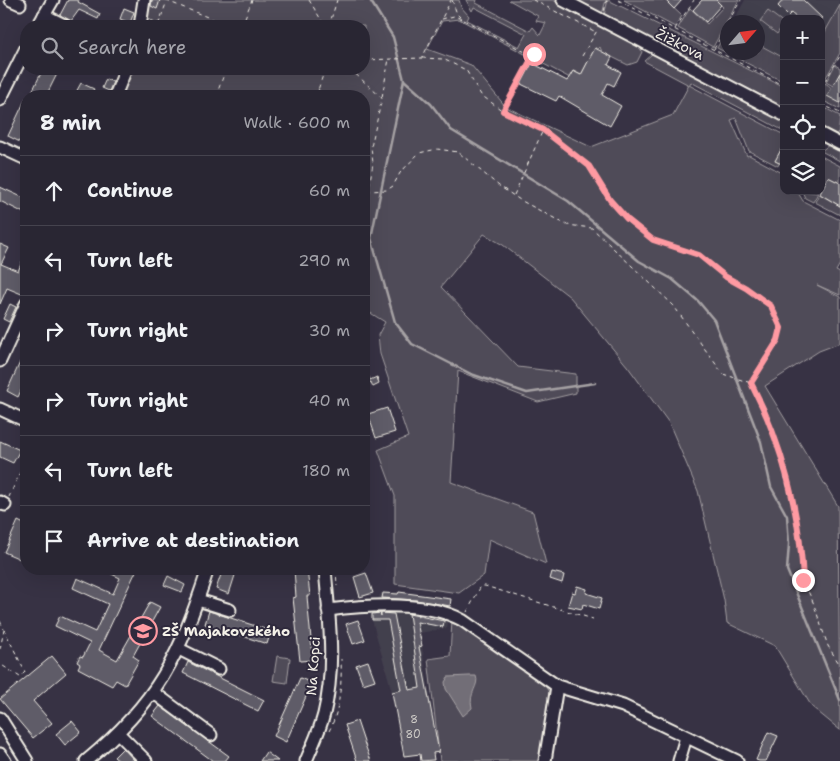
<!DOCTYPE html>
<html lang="en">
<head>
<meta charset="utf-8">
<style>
  :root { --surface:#292633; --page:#35323f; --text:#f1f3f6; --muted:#a5a5ac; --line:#45434e }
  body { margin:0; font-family:"Shantell Sans",sans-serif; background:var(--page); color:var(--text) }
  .controls { position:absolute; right:15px; top:15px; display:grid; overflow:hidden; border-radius:10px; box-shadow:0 5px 20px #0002 }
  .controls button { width:45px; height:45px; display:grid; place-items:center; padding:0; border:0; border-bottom:1px solid var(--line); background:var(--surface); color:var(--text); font:25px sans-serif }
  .compass { position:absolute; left:720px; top:15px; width:45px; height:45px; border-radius:50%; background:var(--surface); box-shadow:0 5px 20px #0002; rotate:62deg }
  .stop { position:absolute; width:15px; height:15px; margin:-11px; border:4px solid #ff9aa2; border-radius:50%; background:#fff }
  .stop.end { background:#ff9aa2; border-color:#fff; box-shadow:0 1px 5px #0008 }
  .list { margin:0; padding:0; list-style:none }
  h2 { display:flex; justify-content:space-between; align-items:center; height:65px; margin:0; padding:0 20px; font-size:21px }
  h2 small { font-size:16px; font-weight:400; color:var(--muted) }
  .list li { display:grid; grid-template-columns:32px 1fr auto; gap:15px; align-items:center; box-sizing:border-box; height:70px; padding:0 20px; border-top:1px solid var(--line) }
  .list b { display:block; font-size:19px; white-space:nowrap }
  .list em { font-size:16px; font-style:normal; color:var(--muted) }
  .icon { flex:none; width:28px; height:28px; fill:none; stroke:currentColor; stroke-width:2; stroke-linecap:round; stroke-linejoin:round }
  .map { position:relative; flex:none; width:840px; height:761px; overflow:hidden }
  .search { position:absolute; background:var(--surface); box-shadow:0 5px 20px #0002; left:20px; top:20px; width:350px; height:55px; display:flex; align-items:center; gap:12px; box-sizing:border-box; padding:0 18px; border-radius:20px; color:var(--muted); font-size:19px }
  .panel { position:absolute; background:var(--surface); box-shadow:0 5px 20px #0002; left:20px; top:90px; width:350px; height:485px; border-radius:20px }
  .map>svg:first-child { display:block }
</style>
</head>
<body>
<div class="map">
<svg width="840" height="761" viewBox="0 0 840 761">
  <rect width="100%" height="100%" fill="#373244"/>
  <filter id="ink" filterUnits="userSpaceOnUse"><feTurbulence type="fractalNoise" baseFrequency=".02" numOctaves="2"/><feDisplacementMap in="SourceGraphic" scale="10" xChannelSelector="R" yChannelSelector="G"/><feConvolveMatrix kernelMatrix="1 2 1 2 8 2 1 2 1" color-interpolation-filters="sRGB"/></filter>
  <g filter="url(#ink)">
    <g fill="#433f4e">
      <path d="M745 0H840V5L821 39V19H784V58L758 44V22H733Z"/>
      <path d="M398 592 451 599 447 628 420 633 438 751 404 756 392 692 372 620V613L381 593Z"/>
    </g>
    <g fill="#504b59" stroke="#a29ea0">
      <path d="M151 0H459L461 7 469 16 467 20 519 47 526 34 474 7 472 11 466 0H477L476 3 530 31 533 27 540 35 546 23 536 21 538 16 509 0H553L639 45 642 52 637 62 628 65 602 52 600 47 598 49 595 48 581 75 573 71 570 78 459 19 442 21 427 49 471 65 506 107 591 147 673 115 689 85 644 61 652 54H656L784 121V131L691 82 689 85 784 135V144L775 161 779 163 778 166 749 151 736 118 731 120 747 156 749 155 784 174V191H797L803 201 840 220V264L836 271 840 273V295L817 285 840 297V343L819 351 765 386 838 506 840 730 812 707 775 646 727 623 724 600 698 491 669 423 628 367 570 297 503 245 484 234 441 287 518 367 576 374V393L538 402 458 371 451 482 533 512 546 564 489 539 484 575 459 593 395 584V496L378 450 408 437 380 354 378 335 385 322 364 309V96H119L130 69H364V26H143Z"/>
      <path d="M575 0H606L602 14Z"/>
      <path d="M608 0 784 87V109L604 15Z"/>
      <path d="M624 0H665L682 16 675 27Z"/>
      <path d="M716 0H739L713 47 678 28 690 8 707 24 723 7Z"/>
      <path d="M840 5V53L821 86V39Z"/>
      <path d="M768 11 784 23 777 34 760 21Z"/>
      <path d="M727 29 728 52H758V44L784 58V82L717 48Z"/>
      <path d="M835 65 840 68V73L833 86 826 82Z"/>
      <path d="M825 83C835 89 840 98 840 109L821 100V90Z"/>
      <path d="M821 106 840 116 838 137 821 128Z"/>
      <path d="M829 145 840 151V161L821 151Z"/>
      <path d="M821 156 840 166V183L828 177 823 185 821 184Z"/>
      <path d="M802 191 818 193 813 202 805 198Z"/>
      <path d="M819 194 840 206V215L815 202Z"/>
      <path d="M452 620 542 681 549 692 542 761H440L428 659 450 656Z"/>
      <path d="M277 656 290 658 287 683 273 681Z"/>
    </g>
    <path fill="#726e77" stroke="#a6a2a4" d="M469 676H476C480 686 468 692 472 708L463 716 446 689 445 682 448 677Z"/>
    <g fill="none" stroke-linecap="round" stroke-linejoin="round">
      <g stroke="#a6a2a4" stroke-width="2.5">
        <path d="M370 0 393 37 404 80 371 238 395 322 412 344 471 374 527 393 595 383"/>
        <path d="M404 80 431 104 451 130 568 201 639 261 672 279 698 301 714 320 761 442 771 487 787 516 789 544 787 570 840 700"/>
      </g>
    </g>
    <g fill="#5f5c67" stroke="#f4f1e8">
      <path d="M68 0H79L78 2 100 14 98 19 79 10 71 21 60 15Z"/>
      <path d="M160 0 157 9 151 6 152 0Z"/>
      <path d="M665 0H682L674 9Z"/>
      <path d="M702 0H716L721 5 706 22 693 10Z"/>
      <path d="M783 0H803L823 19H798L791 13 788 16 778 6Z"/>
      <path d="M124 8 134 12 130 23 120 19Z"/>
      <path d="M595 48 612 57 608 65 621 72 614 86 608 83 602 95 621 106 610 126 559 96 556 101 521 84 532 63 567 81 573 71 581 75Z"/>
      <path d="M43 69 58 72 46 96H30Z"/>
      <path d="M840 73V103L827 96Z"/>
      <path d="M106 79 113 82 109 91 102 88Z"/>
      <path d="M81 83 94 89 90 96H74Z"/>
      <path d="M26 98V133L22 143 8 136Z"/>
      <path d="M784 144V165L775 161Z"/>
      <path d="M828 177 840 183V206L820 194Z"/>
      <path d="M0 187 26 199V214L0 201Z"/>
      <path d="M0 244 9 248 1 264 18 271 26 253V289L24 295 7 288 0 304Z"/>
      <path d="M10 304 16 307 9 322 3 319Z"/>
      <path d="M26 349V380L18 397 7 391Z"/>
      <path d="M364 365 370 380 377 377 379 384 373 387 371 382 364 385Z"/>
      <path d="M387 408 395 432 376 438 368 414Z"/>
      <path d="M0 441 20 450 13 463 0 457Z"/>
      <path d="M18 521 26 525V547L20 559 4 552Z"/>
      <path d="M101 569H137L99 650 117 660 150 602 160 607 133 656 139 660 125 685 116 680 112 686 78 668 80 664 77 662 80 656 83 657 90 643 55 626 60 616 95 632 108 604 73 588 77 578 113 594 120 578Z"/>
      <path d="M223 569H237L229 594 216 589Z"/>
      <path d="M294 569H307L310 596H307L308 608 313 660 300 661 293 598 296 597Z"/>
      <path d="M552 572 564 575 562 583 550 579Z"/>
      <path d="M366 573 373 593 360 597 354 577Z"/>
      <path d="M168 576 185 585 182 592 164 585Z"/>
      <path d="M577 586 587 589 586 593 602 598 599 609 583 604 582 609 568 606 572 592 575 593Z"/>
      <path d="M399 592 451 599 450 606 416 600 382 598 383 593 398 594Z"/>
      <path d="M209 611 271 631 267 644 205 624Z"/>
      <path d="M380 613 381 616V613L394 614 409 690 420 688 409 614 444 621 443 627 417 622 422 646 419 647 439 752 433 753 434 760 421 761 420 754 404 756 392 692 401 690 388 620H372V614Z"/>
      <path d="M358 620 365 640 353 644 346 624Z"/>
      <path d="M52 656 66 673 33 701 52 723 33 738 0 699Z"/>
      <path d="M368 661 375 680 363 684 356 665Z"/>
      <path d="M188 662 264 700 258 711 183 673Z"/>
      <path d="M300 678 312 683 286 742 274 736Z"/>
      <path d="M160 706 229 756 225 761H213L152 716Z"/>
      <path d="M72 721 81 732 65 745 56 734Z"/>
      <path d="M357 721 364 742 371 761H357L345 725Z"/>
      <path d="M768 732 778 736 766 761H759L756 760Z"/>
      <path d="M123 748 135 761H119L114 757Z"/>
      <path d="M266 752 278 761H260Z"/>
    </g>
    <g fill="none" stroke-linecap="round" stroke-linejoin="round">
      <defs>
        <g id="minor">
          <path d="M11 0 20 4"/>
          <path d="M563 0 784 115"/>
          <path d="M44 15 66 26"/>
          <path d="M38 26 53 0"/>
          <path d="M140 26 144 0"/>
          <path d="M115 96 126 69"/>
          <path d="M0 100 26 48"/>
          <path d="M821 134 840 144"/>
          <path d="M0 147 26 159"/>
          <path d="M0 361 26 304"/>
          <path d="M0 409 26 421"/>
          <path d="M0 502 5 505"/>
          <path d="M198 600 230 610"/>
          <path d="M328 610C367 605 427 601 462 620L557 686 545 761"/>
          <path d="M179 649 219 669"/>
          <path d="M557 686 623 706 737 761"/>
          <path d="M153 692 211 735"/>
          <path d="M0 718 27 761"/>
          <path d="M118 733 146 761"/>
          <path d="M0 754 5 761"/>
          <path d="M86 761C158 702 180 655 208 569"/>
          <path d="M306 761C312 746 320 730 324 714 336 666 329 617 325 569"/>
          <path d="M679 761 686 737"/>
        </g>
      </defs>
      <use href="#minor" stroke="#f4f1e8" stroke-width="15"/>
      <g stroke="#f4f1e8" stroke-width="1" stroke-dasharray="4 4" stroke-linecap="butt">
        <path d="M309 0 325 26"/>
        <path d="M452 0 457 14 462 19 533 56"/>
        <path d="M533 0 596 32"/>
        <path d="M618 0 784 86"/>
        <path d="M604 11 607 0"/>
        <path d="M442 19 454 16 462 19"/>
        <path d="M150 20 159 23 167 1 230 26"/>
        <path d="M728 22 741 0"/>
        <path d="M242 25 252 0"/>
        <path d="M239 26H243"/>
        <path d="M329 26 337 0"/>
        <path d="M675 29 694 0"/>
        <path d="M714 49 728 24"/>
        <path d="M582 56 598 29"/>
        <path d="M422 58 443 59 466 70 481 95 503 111 543 130 589 166 610 200 627 219 653 240 699 255 726 277 746 288 771 307 781 328 779 340 752 382"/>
        <path d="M364 60 422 58 451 0"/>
        <path d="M350 69 382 98 371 147 373 163 364 218"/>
        <path d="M821 88 840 56"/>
        <path d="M318 89 324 96"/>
        <path d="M216 96 226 69"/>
        <path d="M316 96 325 69"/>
        <path d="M382 97 389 59"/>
        <path d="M821 104 840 113"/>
        <path d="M503 111 534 54"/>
        <path d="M364 181 370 191 387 190 393 186 400 173 419 153 437 149 458 152 499 186 520 200 567 225 592 228 673 305 723 374 751 383 776 439 801 541 803 580 813 602 828 646 840 665"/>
        <path d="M514 195 543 130"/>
        <path d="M9 497 26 460"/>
        <path d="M336 569 337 586"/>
        <path d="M467 612 481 586H485L593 619"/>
        <path d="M0 621 25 672 20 677 0 664"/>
        <path d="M0 649 4 630"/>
        <path d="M329 731C340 711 342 682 341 659"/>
      </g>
      <use href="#minor" stroke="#2f2a3d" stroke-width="11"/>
    </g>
  </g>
  <g fill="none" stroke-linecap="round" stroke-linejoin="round" filter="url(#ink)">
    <path stroke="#ff9aa2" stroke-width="6" d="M534 54 503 111 543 130 589 166 610 200 627 219 653 240 699 255 726 277 746 288 771 306 781 328 778 340 751 383C782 443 800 512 803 580"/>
  </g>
  <defs>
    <symbol id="school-ring" viewBox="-11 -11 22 22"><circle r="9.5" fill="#2f2a3d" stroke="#ff9aa2" stroke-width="1.5"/><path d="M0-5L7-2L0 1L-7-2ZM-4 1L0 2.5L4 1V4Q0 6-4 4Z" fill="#ff9aa2"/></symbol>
  </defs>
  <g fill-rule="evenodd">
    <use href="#school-ring" x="127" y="615" width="32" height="32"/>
  </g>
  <g text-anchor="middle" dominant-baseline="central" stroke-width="4" stroke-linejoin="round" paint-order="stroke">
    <g font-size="11" fill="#cfccc8">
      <text x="414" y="719">8</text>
      <text x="413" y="734">80</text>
    </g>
    <g font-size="14" fill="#f4f1e8" stroke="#2f2a3d">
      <text transform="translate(680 44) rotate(27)">Žižkova</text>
      <text transform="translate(313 666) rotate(-86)">Na Kopci</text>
    </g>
    <g font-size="14" font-weight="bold" fill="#f4f1e8" stroke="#2f2a3d" text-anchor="start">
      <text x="162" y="631">ZŠ Majakovského</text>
    </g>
  </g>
</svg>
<div class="controls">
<button>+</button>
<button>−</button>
<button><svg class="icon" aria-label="locate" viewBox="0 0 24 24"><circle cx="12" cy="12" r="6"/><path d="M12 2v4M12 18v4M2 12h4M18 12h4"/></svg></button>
<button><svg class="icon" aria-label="layers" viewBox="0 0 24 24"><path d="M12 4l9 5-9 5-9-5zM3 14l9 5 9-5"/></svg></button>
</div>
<svg class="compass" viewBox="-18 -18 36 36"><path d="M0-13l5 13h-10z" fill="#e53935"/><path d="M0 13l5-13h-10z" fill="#a5a5ac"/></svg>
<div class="stop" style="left:534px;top:54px"></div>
<div class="stop end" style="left:803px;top:580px"></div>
<div class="search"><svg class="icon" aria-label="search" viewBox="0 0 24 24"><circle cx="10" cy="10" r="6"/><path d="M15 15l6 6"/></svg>Search here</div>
<section class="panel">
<h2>8 min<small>Walk · 600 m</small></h2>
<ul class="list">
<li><svg class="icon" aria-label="ahead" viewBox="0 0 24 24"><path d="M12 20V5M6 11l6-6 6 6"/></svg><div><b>Continue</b></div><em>60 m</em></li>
<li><svg class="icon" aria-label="left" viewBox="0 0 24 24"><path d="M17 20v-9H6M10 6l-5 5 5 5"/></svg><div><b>Turn left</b></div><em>290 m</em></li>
<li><svg class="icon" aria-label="right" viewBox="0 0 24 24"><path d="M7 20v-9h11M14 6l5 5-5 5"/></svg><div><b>Turn right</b></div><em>30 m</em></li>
<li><svg class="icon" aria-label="right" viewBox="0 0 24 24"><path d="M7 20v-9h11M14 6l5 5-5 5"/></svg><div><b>Turn right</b></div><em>40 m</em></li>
<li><svg class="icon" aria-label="left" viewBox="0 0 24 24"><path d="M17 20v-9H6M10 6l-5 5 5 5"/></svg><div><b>Turn left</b></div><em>180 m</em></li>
<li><svg class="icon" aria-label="arrive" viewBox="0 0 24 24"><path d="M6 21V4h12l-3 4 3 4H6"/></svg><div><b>Arrive at destination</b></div></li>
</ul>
</section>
</div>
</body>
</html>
